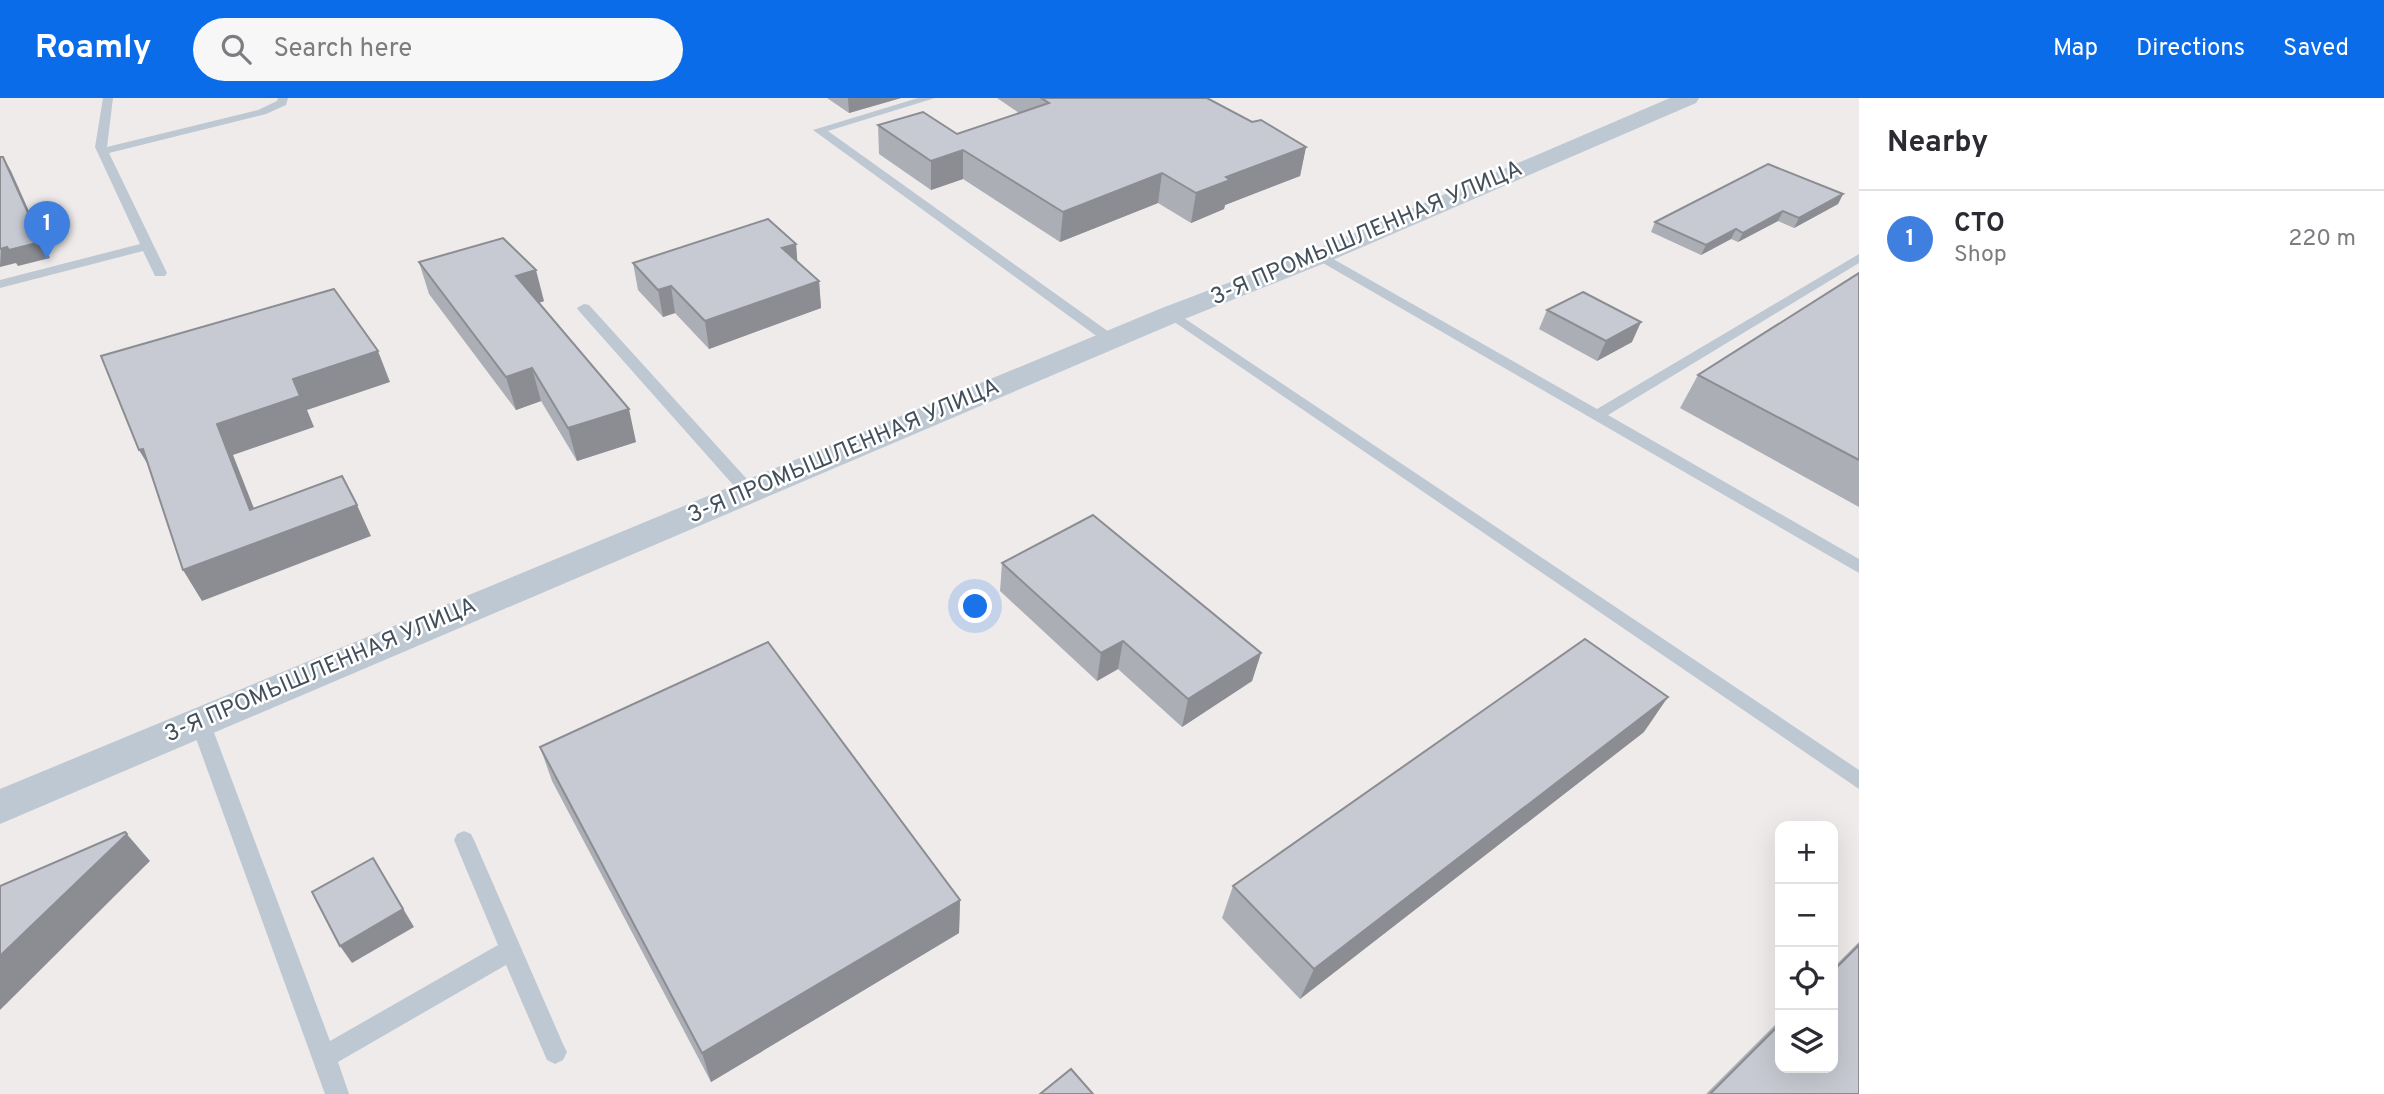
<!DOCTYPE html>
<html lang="en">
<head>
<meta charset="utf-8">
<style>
  :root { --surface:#fff; --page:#f7f7f7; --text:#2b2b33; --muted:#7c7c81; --line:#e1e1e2; --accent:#0b6ce9 }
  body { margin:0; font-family:Overpass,sans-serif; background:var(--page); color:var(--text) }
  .controls { position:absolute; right:21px; bottom:21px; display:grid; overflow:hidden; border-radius:14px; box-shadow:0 7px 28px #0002 }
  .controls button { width:63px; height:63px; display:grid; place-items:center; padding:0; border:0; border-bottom:2px solid var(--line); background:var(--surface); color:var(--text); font:35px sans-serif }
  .you { position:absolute; left:976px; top:509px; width:24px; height:24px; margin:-18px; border:5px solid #fff; border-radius:50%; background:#1a73e8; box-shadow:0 0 0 10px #1a73e833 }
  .badge { display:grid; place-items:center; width:46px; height:46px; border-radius:50%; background:var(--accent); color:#fff; font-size:23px; font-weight:700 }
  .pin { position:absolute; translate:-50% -58px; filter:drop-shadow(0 2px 4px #0008) }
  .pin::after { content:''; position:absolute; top:37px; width:24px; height:21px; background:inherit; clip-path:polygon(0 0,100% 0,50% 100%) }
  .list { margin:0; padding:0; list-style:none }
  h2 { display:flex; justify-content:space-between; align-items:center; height:91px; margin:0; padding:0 28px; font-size:30px }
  h2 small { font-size:23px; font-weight:400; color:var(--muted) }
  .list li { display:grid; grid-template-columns:46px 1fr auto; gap:21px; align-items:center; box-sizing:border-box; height:98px; padding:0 28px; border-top:2px solid var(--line) }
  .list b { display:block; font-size:26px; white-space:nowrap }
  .list p { margin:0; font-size:23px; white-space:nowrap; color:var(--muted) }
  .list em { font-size:23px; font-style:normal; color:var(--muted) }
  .icon { flex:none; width:38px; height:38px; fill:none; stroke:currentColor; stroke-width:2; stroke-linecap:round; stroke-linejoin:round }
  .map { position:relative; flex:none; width:1859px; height:996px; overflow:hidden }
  header { display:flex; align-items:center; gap:42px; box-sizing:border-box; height:98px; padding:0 35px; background:var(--accent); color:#fff }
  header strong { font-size:33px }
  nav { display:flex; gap:38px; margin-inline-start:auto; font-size:24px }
  .search { width:490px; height:63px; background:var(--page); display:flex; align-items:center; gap:18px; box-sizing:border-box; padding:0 24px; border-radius:38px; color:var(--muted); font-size:26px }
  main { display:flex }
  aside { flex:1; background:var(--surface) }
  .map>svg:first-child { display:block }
</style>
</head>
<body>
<header>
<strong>Roamly</strong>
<div class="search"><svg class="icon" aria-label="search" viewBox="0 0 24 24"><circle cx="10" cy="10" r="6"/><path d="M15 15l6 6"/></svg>Search here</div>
<nav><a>Map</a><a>Directions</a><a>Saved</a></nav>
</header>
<main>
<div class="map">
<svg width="1859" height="996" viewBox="0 0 1859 996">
  <rect width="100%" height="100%" fill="#efebeb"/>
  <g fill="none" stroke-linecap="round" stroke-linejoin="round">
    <g fill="#bdc8d3" fill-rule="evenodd">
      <path d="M103 0H113L107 49 258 12 277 3 278 0H288L286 7 266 16 109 55 167 175 165 178H155L143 153 0 190V182L140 146 95 49Z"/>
      <path d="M918 0H935L828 33 1116 239V245H1106L813 32Z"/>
      <path d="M1321 154 1597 311 1859 156V165L1608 317 1859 461V475L1316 161 1315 158Z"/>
      <path d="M584 206 589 207 755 390 757 394 755 398H743L579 213 577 210Z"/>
      <path d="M1172 212 1859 672V691L1167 219V213Z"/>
      <path d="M200 616 207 619 210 624 330 943 498 847 454 742 457 736 464 733 471 736 474 742 563 946 567 954 563 962 555 966 547 962 506 867 338 964 349 996H325L190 624 193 619Z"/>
    </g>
    <path fill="#bdc8d3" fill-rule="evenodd" d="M1670 0H1699L1696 5 1330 163 1182 222 0 726V691L1162 210 1312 153Z"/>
  </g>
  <g fill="#abaeb5">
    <path d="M827 0H901L849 15Z"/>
    <path d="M997 0H1207L1252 24 1306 49 1300 78 1225 107 1224 111 1191 125 1158 105 1060 144 963 81 931 92 879 56 878 27 957 36 1019 15Z"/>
    <path d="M1843 96 1838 106 1794 130 1778 123 1738 144 1731 141 1701 157 1651 134 1655 124Z"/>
    <path d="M796 146 797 164 819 183 821 210 709 251 675 215 663 219 638 192 633 165Z"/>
    <path d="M419 164 544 203 539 205 636 344 577 363 541 303 516 312 429 196Z"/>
    <path d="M1859 175V409L1680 310 1698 277Z"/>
    <path d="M1547 212 1632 244 1597 263 1539 231Z"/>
    <path d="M1002 465 1261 555 1252 583 1182 629 1118 571 1097 583 1000 493Z"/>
    <path d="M1644 634 1300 901 1222 820 1233 788Z"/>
    <path d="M540 649 960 802 959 835 711 984 552 683Z"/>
    <path d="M1859 844V996H1706L1780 922V970H1833V870Z"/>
  </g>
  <g fill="#8b8d93">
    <path d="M848 0H901L849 15Z"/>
    <path d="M1306 49 1300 78 1225 107 1224 111 1191 125 1196 95 1226 79Z"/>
    <path d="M963 52V81L931 92V63Z"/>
    <path d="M3 59 11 73 50 160 18 168 16 165 0 169Z"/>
    <path d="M1162 75 1158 105 1060 144 1063 114Z"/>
    <path d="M1843 96 1838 106 1794 130 1799 120Z"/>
    <path d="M1783 113 1778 123 1738 144 1743 135Z"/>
    <path d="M1736 131 1731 141 1701 157 1706 147Z"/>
    <path d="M796 146 798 172 782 150Z"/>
    <path d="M536 172 544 203 524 210 516 178Z"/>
    <path d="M819 183 821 210 709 251 705 223Z"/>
    <path d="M671 188 675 215 663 219 658 192Z"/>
    <path d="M1641 224 1632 244 1597 263 1606 243Z"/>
    <path d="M378 253 390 284 307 312 314 329 233 357 266 441 357 407 371 438 202 503 183 472 250 412 217 326 293 281Z"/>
    <path d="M532 270 541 303 516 312 506 279Z"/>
    <path d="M629 311 636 344 577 363 568 330Z"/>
    <path d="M143 351 158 383 139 352Z"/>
    <path d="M1123 543 1118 571 1097 583 1101 555Z"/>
    <path d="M1261 555 1252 583 1182 629 1188 601Z"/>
    <path d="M1668 599 1644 634 1300 901 1314 871Z"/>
    <path d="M125 734 150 763 0 912V858Z"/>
    <path d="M373 760 414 829 352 865 340 848Z"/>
    <path d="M960 802 959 835 711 984 702 955Z"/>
  </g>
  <g fill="#c7cad2" stroke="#8b8d93" stroke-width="2">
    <path d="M1041 0H1207L1252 24 1261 22 1306 49 1226 79 1230 82 1196 95 1162 75 1063 114 963 52 931 63 878 27 923 14 957 36 1049 5Z"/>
    <path d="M0 59H3L41 144 9 152 7 149 0 151Z"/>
    <path d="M1768 66 1843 96 1799 120 1783 113 1743 135 1736 131 1706 147 1655 124Z"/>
    <path d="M768 121 796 146 782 150 819 183 705 223 671 188 658 192 633 165Z"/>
    <path d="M503 140 536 172 516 178 629 311 568 330 532 270 506 279 419 164Z"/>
    <path d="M1859 175V362L1698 277Z"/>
    <path d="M334 191 378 253 293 281 300 298 217 326 250 412 342 378 357 407 183 472 143 351 139 352 101 258Z"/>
    <path d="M1583 194 1641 224 1606 243 1547 212Z"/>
    <path d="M1093 417 1261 555 1188 601 1123 543 1101 555 1002 465Z"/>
    <path d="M1585 541 1668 599 1314 871 1233 788Z"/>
    <path d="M768 544 960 802 702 955 540 649Z"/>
    <path d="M125 734 127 736 0 858V788Z"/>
    <path d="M373 760 403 811 340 848 312 794Z"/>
    <path d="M1859 847V996H1710L1780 926V970H1833V873Z"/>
    <path d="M1071 971 1093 996H1040Z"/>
  </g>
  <g text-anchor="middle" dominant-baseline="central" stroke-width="5" stroke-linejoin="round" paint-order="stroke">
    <g font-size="23" fill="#434f5a" stroke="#fff">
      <text transform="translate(1367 136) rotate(-23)">3-Я ПРОМЫШЛЕННАЯ УЛИЦА</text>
      <text transform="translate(844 354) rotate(-23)">3-Я ПРОМЫШЛЕННАЯ УЛИЦА</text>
      <text transform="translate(321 573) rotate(-23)">3-Я ПРОМЫШЛЕННАЯ УЛИЦА</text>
    </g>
  </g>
</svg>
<div class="controls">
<button>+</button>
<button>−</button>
<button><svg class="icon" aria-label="locate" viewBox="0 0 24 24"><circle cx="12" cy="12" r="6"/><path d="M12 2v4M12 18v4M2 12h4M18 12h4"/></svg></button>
<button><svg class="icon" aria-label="layers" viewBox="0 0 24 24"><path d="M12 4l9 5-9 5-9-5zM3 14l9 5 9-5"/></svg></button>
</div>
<div class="you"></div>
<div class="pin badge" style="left:47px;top:161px;background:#3f7fe0">1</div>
</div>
<aside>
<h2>Nearby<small></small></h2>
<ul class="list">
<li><span class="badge" style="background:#3f7fe0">1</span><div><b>СТО</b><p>Shop</p></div><em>220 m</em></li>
</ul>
</aside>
</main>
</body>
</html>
